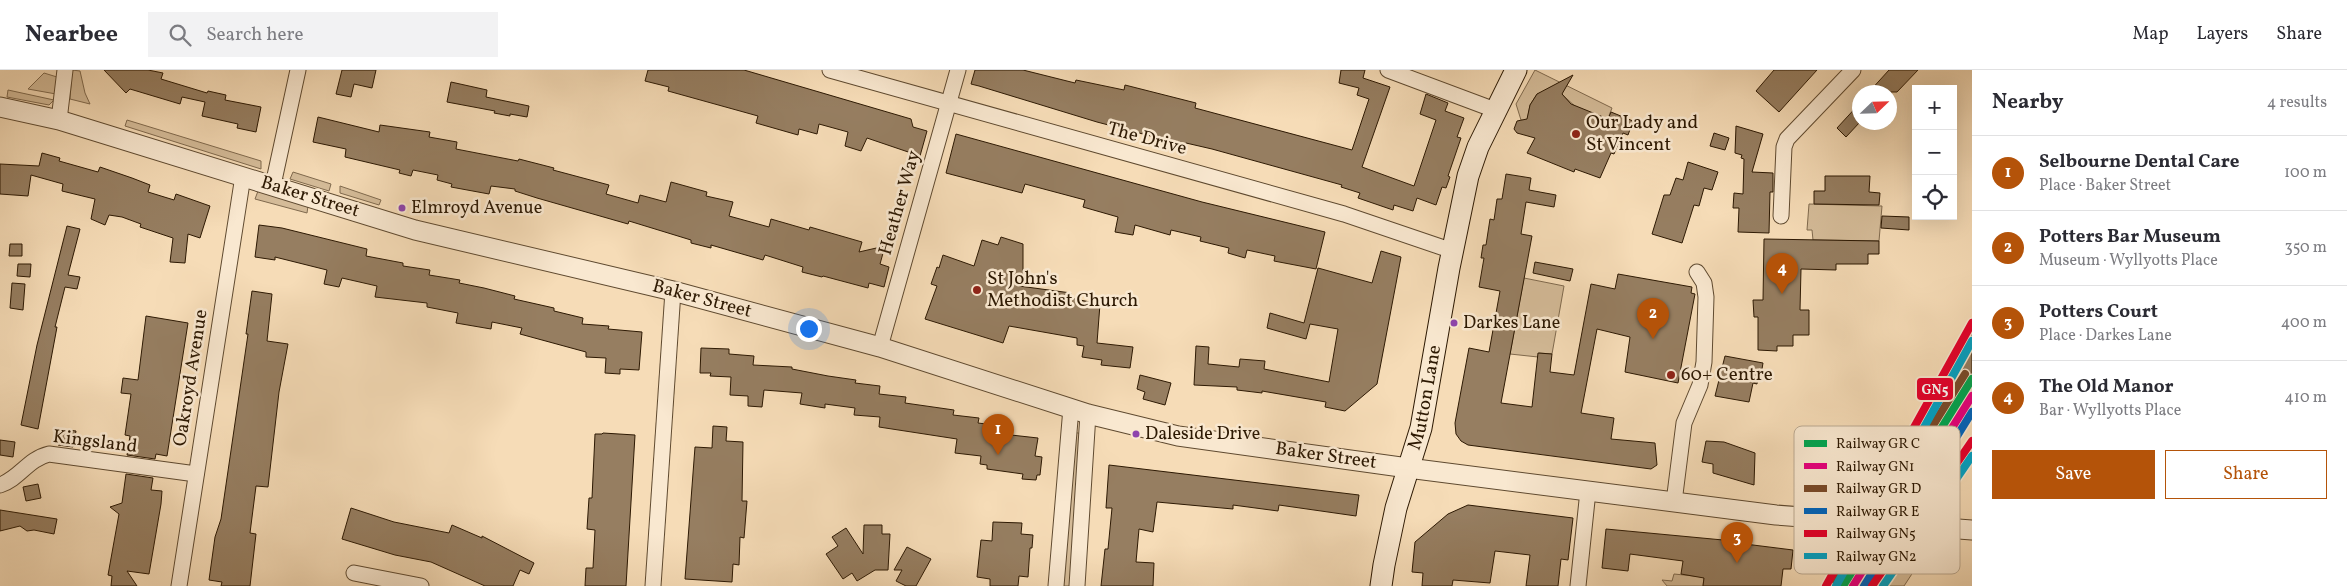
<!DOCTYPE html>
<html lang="en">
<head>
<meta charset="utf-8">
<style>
  :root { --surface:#fff; --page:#f2f2f3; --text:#2b2b33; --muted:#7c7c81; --line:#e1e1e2; --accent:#b45309 }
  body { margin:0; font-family:Vollkorn,serif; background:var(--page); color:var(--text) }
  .controls { position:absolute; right:15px; top:15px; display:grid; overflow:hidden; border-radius:0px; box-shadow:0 5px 20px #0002 }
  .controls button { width:45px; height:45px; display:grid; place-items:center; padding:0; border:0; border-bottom:1px solid var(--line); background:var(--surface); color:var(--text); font:25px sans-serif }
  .compass { position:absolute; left:1852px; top:15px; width:45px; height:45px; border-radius:50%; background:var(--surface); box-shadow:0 5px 20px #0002; rotate:67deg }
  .you { position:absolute; left:808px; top:258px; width:18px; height:18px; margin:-12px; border:4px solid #fff; border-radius:50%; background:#1a73e8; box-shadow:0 0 0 8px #1a73e833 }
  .badge { display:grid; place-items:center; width:32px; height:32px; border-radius:50%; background:var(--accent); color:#fff; font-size:16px; font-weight:700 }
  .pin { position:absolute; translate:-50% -41px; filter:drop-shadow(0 1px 2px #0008) }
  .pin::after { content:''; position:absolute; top:26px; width:18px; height:15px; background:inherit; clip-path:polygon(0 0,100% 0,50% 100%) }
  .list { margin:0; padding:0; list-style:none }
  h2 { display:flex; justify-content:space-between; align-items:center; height:65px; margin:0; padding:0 20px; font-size:21px }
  h2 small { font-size:16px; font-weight:400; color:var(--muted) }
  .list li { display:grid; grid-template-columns:32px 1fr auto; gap:15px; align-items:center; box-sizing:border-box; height:75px; padding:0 20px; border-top:1px solid var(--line) }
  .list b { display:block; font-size:19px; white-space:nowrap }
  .list p { margin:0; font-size:16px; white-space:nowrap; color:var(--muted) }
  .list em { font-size:16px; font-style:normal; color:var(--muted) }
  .actions { display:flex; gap:10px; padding:15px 20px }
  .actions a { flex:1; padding:11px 0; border:1px solid var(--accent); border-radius:0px; text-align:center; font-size:18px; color:var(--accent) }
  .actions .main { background:var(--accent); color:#fff }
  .icon { flex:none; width:28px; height:28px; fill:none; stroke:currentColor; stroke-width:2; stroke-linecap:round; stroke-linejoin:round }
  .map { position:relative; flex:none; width:1972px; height:516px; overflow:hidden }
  header { display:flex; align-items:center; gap:30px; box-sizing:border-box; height:70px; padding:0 25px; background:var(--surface); border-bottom:1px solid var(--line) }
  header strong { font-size:24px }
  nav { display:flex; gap:28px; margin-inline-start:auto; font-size:18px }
  .search { width:350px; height:45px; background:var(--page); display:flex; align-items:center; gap:12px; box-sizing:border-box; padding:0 18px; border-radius:0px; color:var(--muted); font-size:19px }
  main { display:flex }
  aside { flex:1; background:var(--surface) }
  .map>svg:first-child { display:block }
</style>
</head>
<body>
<header>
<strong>Nearbee</strong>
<div class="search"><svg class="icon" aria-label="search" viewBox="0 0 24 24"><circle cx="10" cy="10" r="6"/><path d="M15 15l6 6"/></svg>Search here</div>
<nav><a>Map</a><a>Layers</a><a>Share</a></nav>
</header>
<main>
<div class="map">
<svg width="1972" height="516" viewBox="0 0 1972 516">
  <rect width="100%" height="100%" fill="#f6dcb7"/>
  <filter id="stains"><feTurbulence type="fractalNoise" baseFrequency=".004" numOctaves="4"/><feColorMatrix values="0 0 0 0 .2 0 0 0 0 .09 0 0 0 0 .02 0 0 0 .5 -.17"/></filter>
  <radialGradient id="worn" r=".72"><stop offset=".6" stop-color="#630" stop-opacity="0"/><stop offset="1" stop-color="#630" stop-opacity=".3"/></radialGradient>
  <g fill="#d4bb98" stroke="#806a4e">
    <path d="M72 0 80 1 85 23 90 34 70 29Z"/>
    <path d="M1535 0 1612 38 1603 61 1558 21 1551 20 1537 24 1530 35 1527 51 1521 50 1516 34Z"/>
    <path d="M44 3 57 7 56 24 28 19Z"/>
    <path d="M8 20 54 30 49 35 7 27Z"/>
    <path d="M127 50 261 91V99L125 56Z"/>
    <path d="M293 102 331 114 329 121 290 109Z"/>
    <path d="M340 116 381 130 379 135 340 123Z"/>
    <path d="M258 121 308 136 307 143 255 129Z"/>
    <path d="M1809 134 1882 136 1879 171 1813 170 1812 160H1807Z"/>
    <path d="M1524 208 1564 216 1552 284 1539 283 1538 287 1510 284Z"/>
    <path d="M1074 362 1082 364 1070 516H1063Z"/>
    <path d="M1906 478 1923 487 1904 516H1882Z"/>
    <path d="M1674 504 1704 507 1703 516H1667L1662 510 1672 511Z"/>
  </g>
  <g fill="#967e61" stroke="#2d1903">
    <path d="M104 0H148L163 3 161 9 207 23 208 21 226 25 225 30 261 37 256 62 237 58 238 54 202 46 205 32 182 27 180 34 130 19 126 23Z"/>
    <path d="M342 0H376L372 18 354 14 351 27 336 24Z"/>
    <path d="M648 0H744L911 49 913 57 927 61 920 86 867 68 861 81 845 76 848 62 819 54 817 64 799 59 798 65 756 53 758 46 668 21 669 17 645 11Z"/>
    <path d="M975 0H1023L1075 13 1076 10 1124 20 1125 15 1196 33 1195 38 1352 80 1369 29 1357 25 1359 18 1339 13 1341 0H1365L1363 8 1390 17 1362 97 1414 116 1436 50 1420 44 1426 24 1448 33 1445 41 1464 48 1457 67 1461 68 1448 106 1450 107 1446 118 1442 117 1436 135 1417 128 1413 141 1394 135 1393 140 1358 128 1360 123 1341 117 1342 115 1212 79 1186 73 1185 75 1097 52 979 16 971 14Z"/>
    <path d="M1774 0H1817L1779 42 1756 21Z"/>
    <path d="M1889 0H1918L1897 22H1869Z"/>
    <path d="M1573 5 1562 24 1571 34 1608 49 1611 42 1633 51 1628 65 1623 63 1614 84 1611 83 1600 108 1575 99 1574 102 1527 83 1535 68 1517 63 1514 59 1517 51 1527 49 1530 35 1537 24Z"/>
    <path d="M451 12 487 20 486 27 529 36 527 47 510 44V46L494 43 495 41 447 32Z"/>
    <path d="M1860 33V52L1846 67 1837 58Z"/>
    <path d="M318 47 379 62 380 55 430 62 429 67 457 72 456 79 518 91 519 89 554 98 553 100 609 115 606 124 638 133 640 125 666 132 671 112 707 122 706 126 733 132 729 146 769 157 771 149 809 160 810 157 862 172 859 182 885 176 880 194 889 197 884 217 869 213 868 218 823 206 822 207 802 202 803 197 765 185 763 190 711 175V178L691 173V170L629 151 628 154 537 128 515 121V119L491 116 489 124 451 117 452 114 437 110 438 105 413 100 411 106 399 103 400 100 345 87 346 79 313 72Z"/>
    <path d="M1736 56 1763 64 1752 102 1773 103V122H1770L1769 163 1738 162 1739 138H1733L1734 123 1743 124 1744 89 1741 88 1742 85 1735 83Z"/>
    <path d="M1714 63 1729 68 1725 80 1710 76Z"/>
    <path d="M956 64 1202 132 1325 162 1316 199 1274 191 1275 186 1247 180 1245 188 1228 183 1229 178 1200 171 1201 167 1171 160 1170 165 1135 155 1133 165 1115 162 1118 147 1083 137 1085 130 1025 114 1022 123 946 103Z"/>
    <path d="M42 83 60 88 59 91 98 102 100 97 132 108 150 115 148 122 174 130 176 124 210 136 200 168 188 164 185 193 170 192 173 168 140 157 141 154 122 147 109 145 105 155 91 149 95 129 62 121 63 114 31 105 28 126 0 124V94L39 96Z"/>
    <path d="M1688 92 1718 102 1712 120 1704 118 1699 136 1694 135 1682 173 1652 164 1664 125H1670L1676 108 1683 110Z"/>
    <path d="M1506 104 1531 108 1529 120 1556 125 1554 137 1526 132 1521 164 1532 166 1501 333 1532 337 1538 283 1552 284 1550 302 1574 305 1591 214 1615 219 1618 204 1692 217 1691 223 1695 224 1678 313 1625 302 1630 267 1597 259 1581 343 1614 348 1611 369 1655 373 1657 395 1651 399 1468 375 1461 371 1456 364 1455 353 1469 278 1489 282 1500 221 1479 217 1484 188H1481L1483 175H1486L1490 149 1494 150 1497 129H1502Z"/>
    <path d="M1825 106H1870L1869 122 1880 123 1879 135 1814 134V121H1825Z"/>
    <path d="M1882 146 1909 147V160L1881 158Z"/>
    <path d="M259 155 282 158 367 179 366 186 403 193V196L430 200 429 205 460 210 459 213 484 218 515 226 514 229 554 238V241L583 248 582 254 609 256 608 259 642 262 639 300 620 299V304L605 303 606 288 586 287V282L520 264 522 258 492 252 491 259 456 253 458 243 427 237V233L375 227 377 216 342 208 339 217 324 214 327 200 275 187V190L255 187Z"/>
    <path d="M67 156 80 159 68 205 80 207 77 219 65 217 55 257H57L38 359 21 355 37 275Z"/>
    <path d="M1001 167 1023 174V206L1019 216 1071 223 1070 228 1100 234 1097 273 1133 277 1130 298 1101 295 1102 290 1082 287 1084 276 1077 275V268L1009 256 1003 273 925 249 937 216 931 214 937 197 939 198 943 185 974 196 982 170 998 175Z"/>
    <path d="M1764 169 1879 171V184H1868V194H1836V200L1801 199 1800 240H1809V265H1793V276H1777V281L1758 280V247H1754L1753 230H1763Z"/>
    <path d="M10 174H22V186H9Z"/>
    <path d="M1381 181 1401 187 1377 314 1345 341 1325 337 1326 332 1262 321V323L1237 320V317L1194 315 1196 276 1209 277 1208 294 1239 297 1240 289 1265 291 1264 299 1329 312 1338 259 1310 254 1306 269 1267 258 1270 243 1304 253 1318 198 1372 213Z"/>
    <path d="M1535 192 1573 199 1570 211 1533 203Z"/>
    <path d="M18 194H31L30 207 17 206Z"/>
    <path d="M12 213 25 214 23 240 10 238Z"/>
    <path d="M252 221 272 224 267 271 288 274 279 322 268 417 256 416 250 463 256 464 250 516H221L222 512 209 510 215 467 221 449 248 264H246Z"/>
    <path d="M146 246 188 253 167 386 156 384 155 389 127 385 130 366 125 365 131 324 121 323 123 308 138 310Z"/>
    <path d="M1972 261V310L1950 297Z"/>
    <path d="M701 278 729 279V284L754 286 753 295 792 297V299L828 306 856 310 855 313 880 316 879 324 906 327 905 333 954 340 953 345 979 348 978 353 1002 356V364L1038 368 1035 386 1042 387 1040 405H1037L1036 410 1022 409 1023 404 987 399V395L980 394 981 386 955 383 957 369 879 357 880 347 854 345 855 338 825 334V338L800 334 802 323 764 320 762 337 748 336V326L730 325 731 307 710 306 711 303H700Z"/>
    <path d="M1725 286 1763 293 1761 305H1758L1757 314 1753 313 1749 332 1715 326Z"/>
    <path d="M1140 305 1171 313 1165 335 1143 329 1145 322 1137 319Z"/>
    <path d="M713 356 727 357 726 371 743 372 742 431H747L744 468 740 467 739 495 733 494 732 512 685 509 695 377 712 378Z"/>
    <path d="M60 359 76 361 73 377 58 375Z"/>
    <path d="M603 363 635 365 626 516H585L586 498H593L595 460 587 459 589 428H592L595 364H602Z"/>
    <path d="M0 370 15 372 13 387 0 385Z"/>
    <path d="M1706 371 1724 372 1755 383 1754 415 1713 403V394L1702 392Z"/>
    <path d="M1109 395 1359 425 1356 446 1279 435 1278 441 1233 435V439L1157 432 1153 462 1139 459 1136 492 1154 493 1153 516H1101L1105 479H1108L1112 438H1106Z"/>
    <path d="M126 404 153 408 151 420 162 421 161 434 149 504 127 501 137 516H111L112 506 108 505 119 444 110 437 122 433Z"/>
    <path d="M38 414 41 428 26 431 23 417Z"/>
    <path d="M1468 435 1573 448 1568 490 1561 489 1558 516H1526L1530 485 1495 481 1490 513 1453 510 1452 516H1422L1423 503 1412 502 1415 472 1448 444Z"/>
    <path d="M351 438 394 452 449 463 452 455 482 468V466L534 493 529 504 520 500 513 516H485L431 492 395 485 342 469Z"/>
    <path d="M0 440 57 449 54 464 34 460 27 461 20 456 0 461Z"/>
    <path d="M993 452 1022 453 1021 464 1033 465 1032 478H1030L1028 507 1019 506 1018 516H990V509L977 507 981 470 992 471Z"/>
    <path d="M864 455H882V464H890L888 500H875L857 511 852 503 843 509 826 484 838 476 832 467 846 458 863 484Z"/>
    <path d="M1606 459 1723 470 1724 468 1745 472V474L1793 480 1791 499H1783L1781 516H1703L1704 508 1681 504 1683 491 1630 484 1628 501 1602 498Z"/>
    <path d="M907 477 931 489 916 516H906L896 511 902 500H894Z"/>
  </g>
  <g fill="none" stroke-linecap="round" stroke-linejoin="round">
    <defs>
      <g id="minor">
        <path d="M830 0 1344 144 1453 181"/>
        <path d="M1388 0 1495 40"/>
        <path d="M59 50 65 0"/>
        <path d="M273 115 298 0"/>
        <path d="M1781 146 1784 77 1787 69 1853 0"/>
        <path d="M880 277 958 0"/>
        <path d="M0 415C19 409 28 389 49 384L196 404"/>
        <path d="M1674 432 1684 353 1700 315 1704 292 1706 227 1704 213 1697 202"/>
        <path d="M354 503 421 516"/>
        <path d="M179 516 243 106"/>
        <path d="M653 516 673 221"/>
        <path d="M1056 516 1071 338"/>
        <path d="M1077 516 1088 344"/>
        <path d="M1578 516 1588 421"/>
      </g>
      <path id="tertiary" d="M0 37 59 50 415 160 673 221 880 277 1088 344 1178 366 1408 398 1776 445 1972 460"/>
      <g id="secondary">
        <path id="s1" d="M1381 516 1384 495 1396 438 1421 358 1449 198 1468 106 1478 77 1516 0"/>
      </g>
    </defs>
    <use href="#minor" stroke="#5f4a30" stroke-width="17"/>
    <use href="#tertiary" stroke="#5f4a30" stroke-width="21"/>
    <use href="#secondary" stroke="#2d1903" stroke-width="23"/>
    <use href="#minor" stroke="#f9e8d0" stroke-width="15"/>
    <use href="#tertiary" stroke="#f9e8d0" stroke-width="19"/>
    <use href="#secondary" stroke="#f9e8d0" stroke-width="21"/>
    <defs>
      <path id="rail-1" d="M1843 516 1972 309"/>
      <path id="rail-2" d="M1853 516 1972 326"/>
      <path id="rail-3" d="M1836 511 1965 304"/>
      <path id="rail-4" d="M1864 516 1972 342"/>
      <g id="rail-5">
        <path d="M1826 516 1972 253"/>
        <path d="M1872 516 1972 371"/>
      </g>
      <g id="rail-6">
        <path d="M1836 516 1972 271"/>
        <path d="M1883 516 1972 386"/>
      </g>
    </defs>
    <use href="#rail-1" stroke="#f9e8d0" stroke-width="11"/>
    <use href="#rail-2" stroke="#f9e8d0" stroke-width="11"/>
    <use href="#rail-3" stroke="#f9e8d0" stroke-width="11"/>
    <use href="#rail-4" stroke="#f9e8d0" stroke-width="11"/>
    <use href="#rail-5" stroke="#f9e8d0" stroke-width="11"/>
    <use href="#rail-6" stroke="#f9e8d0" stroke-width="11"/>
    <use href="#rail-1" stroke="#00a651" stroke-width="8"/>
    <use href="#rail-2" stroke="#e5007d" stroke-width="8"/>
    <use href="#rail-3" stroke="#7a4b2a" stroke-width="8"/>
    <use href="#rail-4" stroke="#0065bd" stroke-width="8"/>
    <use href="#rail-5" stroke="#e4002b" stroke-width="8"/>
    <use href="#rail-6" stroke="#02a2c4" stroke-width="8"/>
  </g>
  <g fill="#8f2418" stroke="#f9e8d0" stroke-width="2">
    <circle cx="1576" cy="64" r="5"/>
    <circle cx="977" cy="220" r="5"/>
    <circle cx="1671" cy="305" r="5"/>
  </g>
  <g fill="#8e44ad" stroke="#f9e8d0" stroke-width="2">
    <circle cx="402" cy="138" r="4.5"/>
    <circle cx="1454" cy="253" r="4.5"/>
    <circle cx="1136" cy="364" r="4.5"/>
  </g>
  <g text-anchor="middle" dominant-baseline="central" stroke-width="5" stroke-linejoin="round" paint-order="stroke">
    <g font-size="18" fill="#2d1903" stroke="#f9e8d0" text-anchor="start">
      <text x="411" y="138">Elmroyd Avenue</text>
      <text x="1463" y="253">Darkes Lane</text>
      <text x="1145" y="364">Daleside Drive</text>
    </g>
    <g font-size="19" fill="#2d1903" stroke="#f9e8d0" text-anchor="start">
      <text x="1586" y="53">Our Lady and<tspan x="1586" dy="22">St Vincent</tspan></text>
      <text x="987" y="209">St John's<tspan x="987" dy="22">Methodist Church</tspan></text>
      <text x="1681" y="305">60+ Centre</text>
    </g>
    <g font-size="19" fill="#2d1903" stroke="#f9e8d0">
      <text transform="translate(1147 69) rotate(15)">The Drive</text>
      <text transform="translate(310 127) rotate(17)">Baker Street</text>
      <text transform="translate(900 133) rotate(-74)">Heather Way</text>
      <text transform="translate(702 229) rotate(15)">Baker Street</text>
      <text transform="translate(191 308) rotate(-81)">Oakroyd Avenue</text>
      <text stroke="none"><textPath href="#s1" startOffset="194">Mutton Lane</textPath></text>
      <text transform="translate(95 372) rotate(7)">Kingsland</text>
      <text transform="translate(1326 386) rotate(8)">Baker Street</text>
    </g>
  </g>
  <rect x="1794" y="356" width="166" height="148" rx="8" fill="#f9e8d0" stroke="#bcaa92" stroke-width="1"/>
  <rect x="1804" y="370" width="23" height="7" fill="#00a651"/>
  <rect x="1804" y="393" width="23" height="6" fill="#e5007d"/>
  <rect x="1804" y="415" width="23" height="7" fill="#7a4b2a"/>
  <rect x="1804" y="438" width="23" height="6" fill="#0065bd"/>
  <rect x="1804" y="460" width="23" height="7" fill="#e4002b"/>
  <rect x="1804" y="483" width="23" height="6" fill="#02a2c4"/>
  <g font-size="14" fill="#2d1903">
    <text x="1836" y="378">Railway GR C</text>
    <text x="1836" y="401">Railway GN1</text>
    <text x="1836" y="423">Railway GR D</text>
    <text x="1836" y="446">Railway GR E</text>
    <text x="1836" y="468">Railway GN5</text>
    <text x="1836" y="491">Railway GN2</text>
  </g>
  <rect stroke="#f9e8d0" stroke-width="2" x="1916" y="307" width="38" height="24" rx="5" fill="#e4002b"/>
  <g font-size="14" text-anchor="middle" font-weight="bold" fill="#fff">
    <text x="1935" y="324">GN5</text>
  </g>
  <rect width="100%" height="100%" filter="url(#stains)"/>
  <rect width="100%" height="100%" fill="url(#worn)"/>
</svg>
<div class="controls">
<button>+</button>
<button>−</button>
<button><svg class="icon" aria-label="locate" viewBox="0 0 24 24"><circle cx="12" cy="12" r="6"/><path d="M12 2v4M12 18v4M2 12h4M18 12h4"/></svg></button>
</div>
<svg class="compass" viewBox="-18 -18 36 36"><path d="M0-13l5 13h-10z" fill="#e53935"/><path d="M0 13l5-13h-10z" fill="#7c7c81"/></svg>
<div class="you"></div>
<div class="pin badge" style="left:998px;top:385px">1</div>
<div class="pin badge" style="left:1653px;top:269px">2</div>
<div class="pin badge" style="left:1737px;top:493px">3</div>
<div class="pin badge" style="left:1782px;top:224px">4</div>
</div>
<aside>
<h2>Nearby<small>4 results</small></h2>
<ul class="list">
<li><span class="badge">1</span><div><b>Selbourne Dental Care</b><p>Place · Baker Street</p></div><em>100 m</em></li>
<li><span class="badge">2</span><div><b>Potters Bar Museum</b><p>Museum · Wyllyotts Place</p></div><em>350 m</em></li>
<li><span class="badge">3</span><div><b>Potters Court</b><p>Place · Darkes Lane</p></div><em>400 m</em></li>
<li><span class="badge">4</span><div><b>The Old Manor</b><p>Bar · Wyllyotts Place</p></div><em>410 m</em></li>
</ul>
<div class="actions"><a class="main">Save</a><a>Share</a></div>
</aside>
</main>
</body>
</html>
